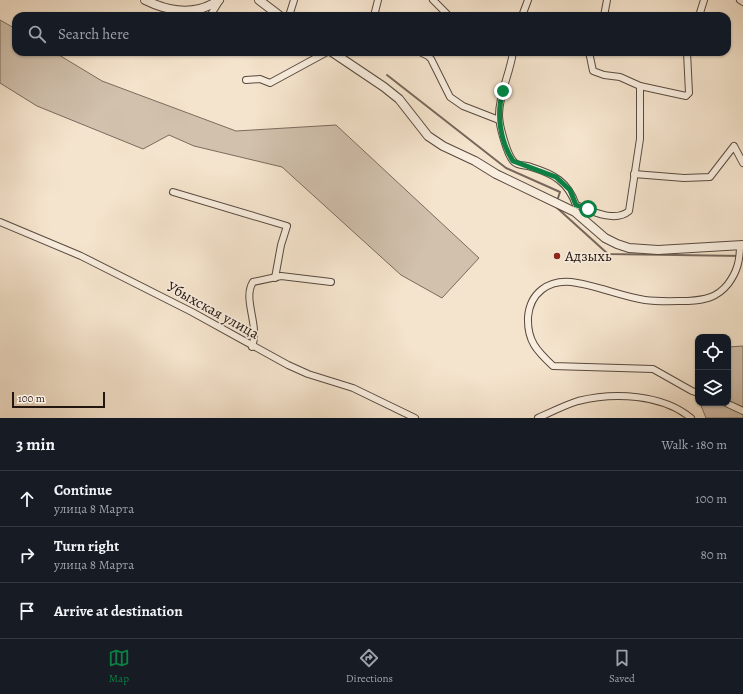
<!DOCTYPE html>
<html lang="en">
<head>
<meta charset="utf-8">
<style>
  :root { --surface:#171b24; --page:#242831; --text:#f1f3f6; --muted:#9ea1a6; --line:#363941; --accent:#0b8043 }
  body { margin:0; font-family:Alegreya,serif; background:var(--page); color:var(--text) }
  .controls { position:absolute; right:12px; bottom:12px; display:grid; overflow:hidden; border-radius:8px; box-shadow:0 1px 3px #0004 }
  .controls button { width:36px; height:36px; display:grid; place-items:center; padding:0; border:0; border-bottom:1px solid var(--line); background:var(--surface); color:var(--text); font:20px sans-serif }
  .scale { position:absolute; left:12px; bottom:10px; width:93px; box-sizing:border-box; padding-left:4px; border:2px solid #231510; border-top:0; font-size:11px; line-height:14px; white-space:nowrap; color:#231510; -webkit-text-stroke:3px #f8edde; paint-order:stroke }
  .stop { position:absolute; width:12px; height:12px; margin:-9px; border:3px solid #0b8043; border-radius:50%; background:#fff }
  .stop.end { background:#0b8043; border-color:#fff; box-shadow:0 1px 4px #0008 }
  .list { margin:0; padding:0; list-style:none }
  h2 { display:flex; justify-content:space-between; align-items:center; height:52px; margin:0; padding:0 16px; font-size:17px }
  h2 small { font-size:13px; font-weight:400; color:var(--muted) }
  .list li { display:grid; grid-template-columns:26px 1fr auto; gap:12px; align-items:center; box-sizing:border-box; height:56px; padding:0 16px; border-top:1px solid var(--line) }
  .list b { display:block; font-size:15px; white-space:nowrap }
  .list p { margin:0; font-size:13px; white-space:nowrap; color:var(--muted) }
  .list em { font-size:13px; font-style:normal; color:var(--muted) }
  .icon { flex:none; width:22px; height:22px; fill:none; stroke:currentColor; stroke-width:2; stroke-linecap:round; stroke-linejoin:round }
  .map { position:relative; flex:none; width:743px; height:418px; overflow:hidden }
  .search { position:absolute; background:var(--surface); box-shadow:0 1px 3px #0004; left:12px; right:12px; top:12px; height:44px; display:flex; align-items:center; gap:10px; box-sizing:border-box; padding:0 14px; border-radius:12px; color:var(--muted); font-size:15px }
  .sheet { height:220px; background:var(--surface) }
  nav { display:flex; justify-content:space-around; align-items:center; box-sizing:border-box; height:56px; border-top:1px solid var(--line); background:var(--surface); font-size:11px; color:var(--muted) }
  nav a { display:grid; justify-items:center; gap:2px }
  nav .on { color:var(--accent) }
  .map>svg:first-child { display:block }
</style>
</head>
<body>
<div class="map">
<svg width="743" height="418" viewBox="0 0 743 418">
  <rect width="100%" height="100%" fill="#f5e4cd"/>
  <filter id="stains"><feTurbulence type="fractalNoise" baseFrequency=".005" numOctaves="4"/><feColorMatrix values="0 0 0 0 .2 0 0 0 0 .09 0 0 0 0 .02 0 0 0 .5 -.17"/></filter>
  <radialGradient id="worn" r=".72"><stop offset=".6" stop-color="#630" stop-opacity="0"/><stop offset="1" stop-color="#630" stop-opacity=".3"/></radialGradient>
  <g fill="#d1c1ad" stroke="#7a6b5e">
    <path d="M0 20 16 29V52H54L102 81 236 131 336 125 479 258 442 298 401 275 282 167 194 146 169 135 143 149 37 106 0 83Z"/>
    <path d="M743 346V418H706L700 403H728V347Z"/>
  </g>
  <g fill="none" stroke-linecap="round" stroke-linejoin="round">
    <g stroke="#76675b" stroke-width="2">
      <path d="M387 75 506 168 560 192 557 201"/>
      <path d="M555 206 608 254 743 256"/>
    </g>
    <defs>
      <g id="minor">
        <path d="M433 0 449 16"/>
        <path d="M740 0 743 2"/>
        <path d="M210 16 220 0"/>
        <path d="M289 16 294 0"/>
        <path d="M374 16 378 0"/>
        <path d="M522 16 528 0"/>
        <path d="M604 16 607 0"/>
        <path d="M699 16 704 0"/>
        <path d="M420 52 428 56 431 59 450 97 463 106 499 120"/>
        <path d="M513 52C510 74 499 93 499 115 499 125 507 155 514 162 518 166 526 165 531 167 554 174 568 182 576 205 591 211 615 223 629 211L640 139V86"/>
        <path d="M589 52 593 71 604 75 620 77 640 86 686 96 689 93 687 52"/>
        <path d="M246 80 260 79 270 83 327 52"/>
        <path d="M634 174 684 178 710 177 734 146 743 163"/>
        <path d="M173 192 287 226 281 245 275 278"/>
        <path d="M0 222 81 256 192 312 288 365 308 374 353 388 415 418"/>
        <path d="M252 347C260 325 242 299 253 282L281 276 331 282"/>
        <path d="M698 393 692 391 653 369 553 366C537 351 527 341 528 317 530 293 548 280 571 282 596 285 620 296 645 300 659 302 674 301 688 301 704 300 717 298 728 284 737 272 740 261 740 245"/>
        <path d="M726 403 743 411"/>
        <path d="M538 418C551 412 565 405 578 401 614 392 662 394 691 418"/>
      </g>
      <g id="tertiary">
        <path d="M145 0C169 12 196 16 219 0"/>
        <path d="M259 0 280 16"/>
        <path d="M332 52 384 87 399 99 428 136 443 146 475 161 496 174 575 212 605 238 617 244 629 248 658 250 743 245"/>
      </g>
    </defs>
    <use href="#minor" stroke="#58493f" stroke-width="8"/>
    <use href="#tertiary" stroke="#58493f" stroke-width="10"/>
    <use href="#minor" stroke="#f8edde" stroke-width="6"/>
    <use href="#tertiary" stroke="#f8edde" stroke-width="8"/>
  </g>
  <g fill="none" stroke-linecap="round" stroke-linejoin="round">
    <path stroke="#0b8043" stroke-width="5" d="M503 91C496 114 500 141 513 161L556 177 570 190 576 205 588 209"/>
  </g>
  <circle fill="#8f2418" stroke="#f8edde" stroke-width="1.5" cx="557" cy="256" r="4"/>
  <g text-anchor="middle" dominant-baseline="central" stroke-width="3.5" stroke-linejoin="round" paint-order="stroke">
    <g font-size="15" fill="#231510" stroke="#f8edde" text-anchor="start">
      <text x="565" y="256">Адзыхь</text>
    </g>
    <g font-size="15" fill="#231510" stroke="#f8edde">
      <text transform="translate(213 310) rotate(29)">Убыхская улица</text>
    </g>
  </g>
  <rect width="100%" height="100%" filter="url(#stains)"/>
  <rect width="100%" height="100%" fill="url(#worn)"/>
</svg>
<div class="controls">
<button><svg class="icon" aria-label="locate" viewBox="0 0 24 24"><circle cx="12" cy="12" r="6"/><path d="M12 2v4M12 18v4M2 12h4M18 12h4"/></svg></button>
<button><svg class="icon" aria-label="layers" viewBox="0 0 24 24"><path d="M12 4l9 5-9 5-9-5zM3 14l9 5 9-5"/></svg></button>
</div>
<div class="scale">100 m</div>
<div class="stop" style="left:588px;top:209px"></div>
<div class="stop end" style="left:503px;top:91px"></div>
<div class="search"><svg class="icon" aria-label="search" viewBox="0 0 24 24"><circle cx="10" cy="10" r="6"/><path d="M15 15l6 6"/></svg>Search here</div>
</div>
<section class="sheet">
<h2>3 min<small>Walk · 180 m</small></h2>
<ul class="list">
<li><svg class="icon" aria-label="ahead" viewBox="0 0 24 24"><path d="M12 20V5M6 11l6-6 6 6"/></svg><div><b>Continue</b><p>улица 8 Марта</p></div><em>100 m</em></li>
<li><svg class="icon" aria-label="right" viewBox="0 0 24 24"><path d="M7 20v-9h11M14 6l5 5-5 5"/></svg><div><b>Turn right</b><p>улица 8 Марта</p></div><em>80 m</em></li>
<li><svg class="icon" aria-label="arrive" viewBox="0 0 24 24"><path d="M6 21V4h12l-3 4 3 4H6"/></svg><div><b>Arrive at destination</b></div></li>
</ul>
</section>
<nav>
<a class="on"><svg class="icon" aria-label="map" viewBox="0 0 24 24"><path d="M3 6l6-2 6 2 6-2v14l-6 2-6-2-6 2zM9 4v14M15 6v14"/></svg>Map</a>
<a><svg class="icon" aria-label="directions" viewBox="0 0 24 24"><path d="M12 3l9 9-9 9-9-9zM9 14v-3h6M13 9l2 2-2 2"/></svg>Directions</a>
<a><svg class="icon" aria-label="saved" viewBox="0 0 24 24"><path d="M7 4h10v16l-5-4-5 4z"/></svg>Saved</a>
</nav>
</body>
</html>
